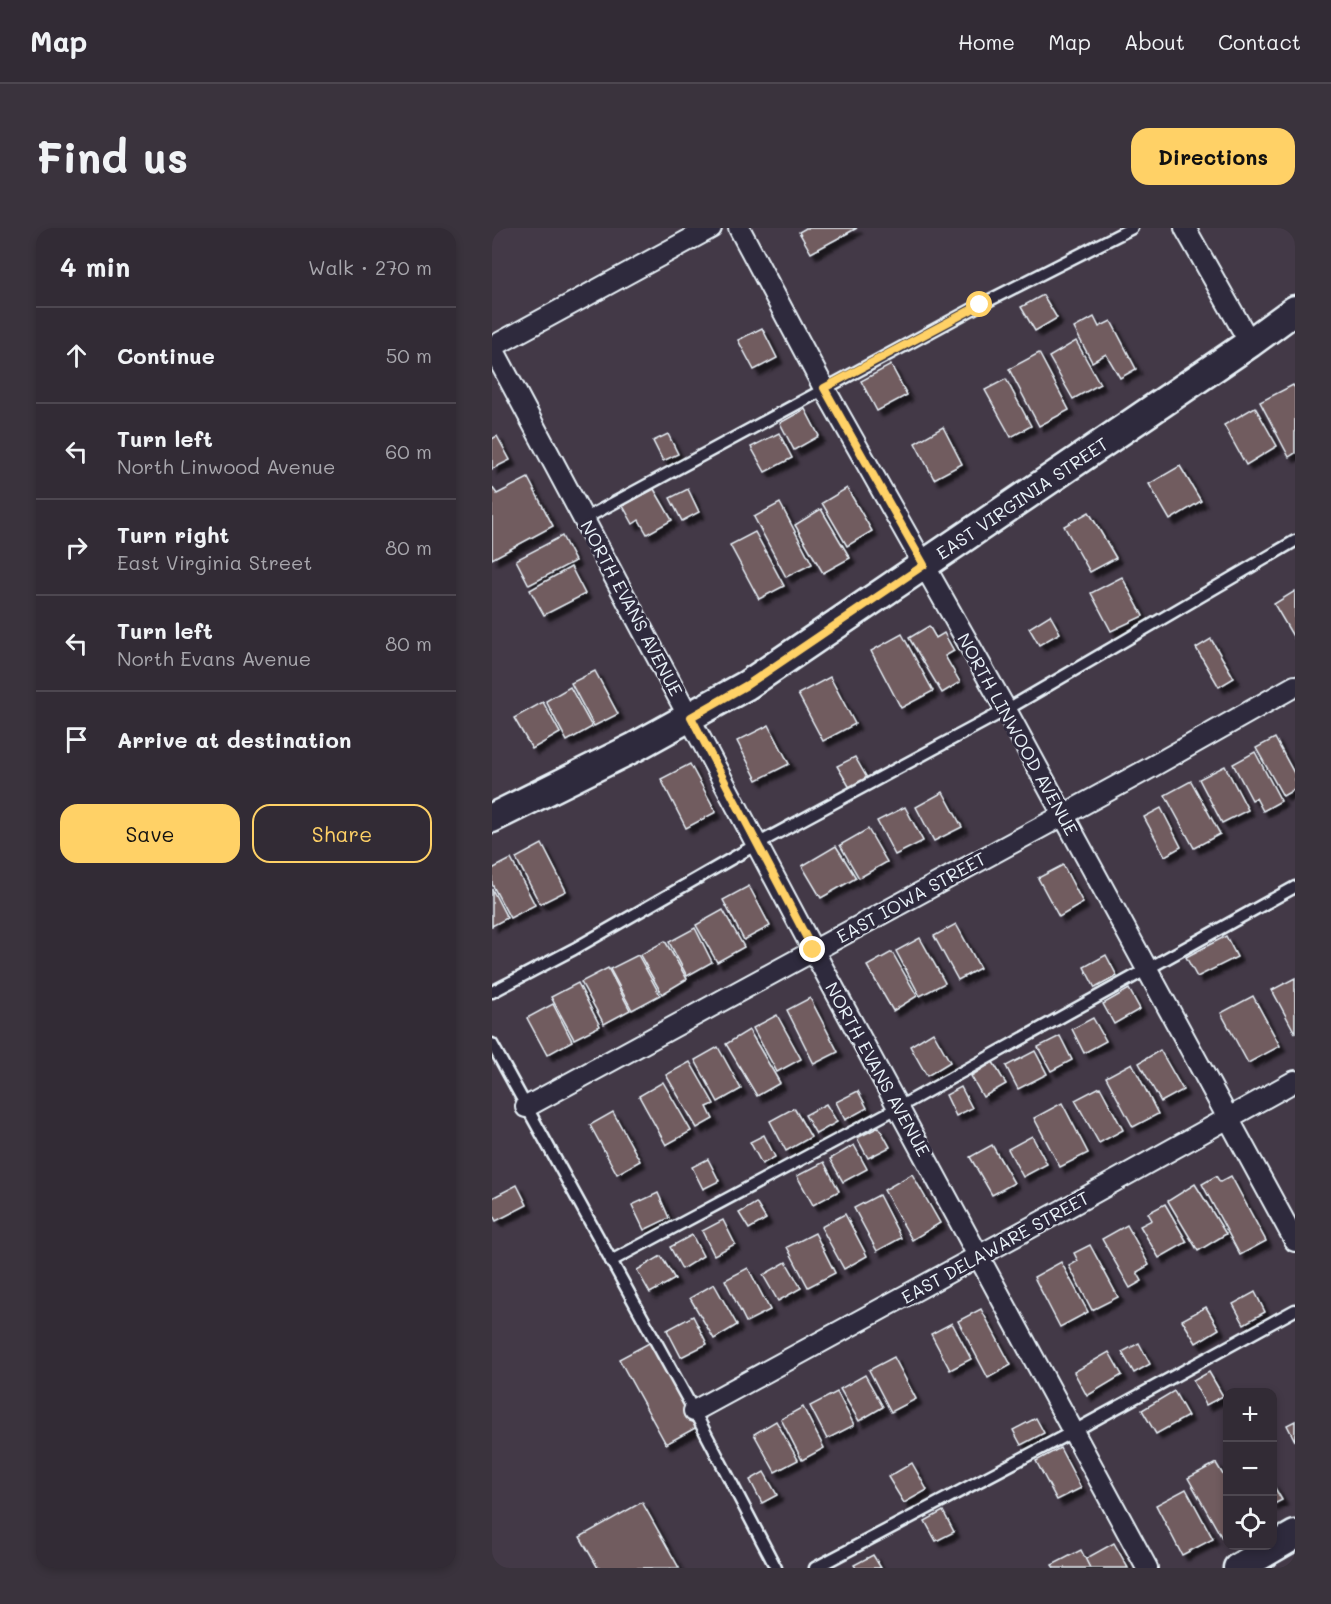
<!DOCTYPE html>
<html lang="en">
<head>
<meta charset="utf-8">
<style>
  :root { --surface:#322b35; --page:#3a333d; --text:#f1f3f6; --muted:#a8a7ad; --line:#4d4750; --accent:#ffd166 }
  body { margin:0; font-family:Mali,sans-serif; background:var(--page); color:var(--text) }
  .controls { position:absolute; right:18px; bottom:18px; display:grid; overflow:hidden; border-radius:12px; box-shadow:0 3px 9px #0003 }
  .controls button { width:54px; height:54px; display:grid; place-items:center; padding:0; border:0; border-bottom:2px solid var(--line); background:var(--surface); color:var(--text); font:30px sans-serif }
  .stop { position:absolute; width:18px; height:18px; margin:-14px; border:4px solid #ffd166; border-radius:50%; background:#fff }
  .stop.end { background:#ffd166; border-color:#fff; box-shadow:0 2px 6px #0008 }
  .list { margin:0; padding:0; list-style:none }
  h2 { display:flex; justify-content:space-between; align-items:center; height:78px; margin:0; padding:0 24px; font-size:26px }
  h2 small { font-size:20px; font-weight:400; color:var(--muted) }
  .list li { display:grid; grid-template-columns:39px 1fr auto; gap:18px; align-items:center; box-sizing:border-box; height:96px; padding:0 24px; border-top:2px solid var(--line) }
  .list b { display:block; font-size:22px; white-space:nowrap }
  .list p { margin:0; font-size:20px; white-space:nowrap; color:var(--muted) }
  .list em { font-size:20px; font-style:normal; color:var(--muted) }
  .actions { display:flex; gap:12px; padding:18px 24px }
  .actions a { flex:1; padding:14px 0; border:2px solid var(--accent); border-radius:18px; text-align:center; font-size:21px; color:var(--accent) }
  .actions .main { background:var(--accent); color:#111 }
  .icon { flex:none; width:33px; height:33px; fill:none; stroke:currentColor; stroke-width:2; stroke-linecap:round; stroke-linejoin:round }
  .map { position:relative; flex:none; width:803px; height:1340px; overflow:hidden; border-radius:18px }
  header { display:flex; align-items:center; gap:36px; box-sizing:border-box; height:84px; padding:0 30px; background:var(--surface); border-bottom:2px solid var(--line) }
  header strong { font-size:28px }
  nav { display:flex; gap:33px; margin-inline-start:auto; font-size:21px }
  .intro { display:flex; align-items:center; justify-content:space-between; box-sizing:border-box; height:144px; padding:0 36px }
  h1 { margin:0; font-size:42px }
  .button { padding:15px 27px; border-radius:18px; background:var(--accent); color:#111; font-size:21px; font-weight:700 }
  main { display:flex; gap:36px; padding:0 36px }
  aside { flex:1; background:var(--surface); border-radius:18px; box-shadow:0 3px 9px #0003 }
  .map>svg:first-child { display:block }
</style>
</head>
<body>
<header>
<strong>Map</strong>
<nav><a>Home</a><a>Map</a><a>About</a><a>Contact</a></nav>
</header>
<div class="intro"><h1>Find us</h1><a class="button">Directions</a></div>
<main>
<aside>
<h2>4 min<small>Walk · 270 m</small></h2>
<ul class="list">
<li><svg class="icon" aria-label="ahead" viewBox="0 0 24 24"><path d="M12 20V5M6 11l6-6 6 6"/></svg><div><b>Continue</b></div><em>50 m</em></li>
<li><svg class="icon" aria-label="left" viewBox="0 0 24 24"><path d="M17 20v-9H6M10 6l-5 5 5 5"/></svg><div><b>Turn left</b><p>North Linwood Avenue</p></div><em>60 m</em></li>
<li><svg class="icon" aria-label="right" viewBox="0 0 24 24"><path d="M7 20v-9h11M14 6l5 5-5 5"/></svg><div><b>Turn right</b><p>East Virginia Street</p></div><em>80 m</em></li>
<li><svg class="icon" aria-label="left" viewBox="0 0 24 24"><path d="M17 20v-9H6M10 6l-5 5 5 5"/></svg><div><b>Turn left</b><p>North Evans Avenue</p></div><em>80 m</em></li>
<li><svg class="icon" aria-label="arrive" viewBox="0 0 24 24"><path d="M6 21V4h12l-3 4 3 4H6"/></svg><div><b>Arrive at destination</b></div></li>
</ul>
<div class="actions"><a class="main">Save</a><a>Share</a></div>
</aside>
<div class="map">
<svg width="803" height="1340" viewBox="0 0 803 1340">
  <defs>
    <filter id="shadow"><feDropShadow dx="5.5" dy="5.5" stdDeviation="1.5" flood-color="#0009"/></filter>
  </defs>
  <rect width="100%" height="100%" fill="#433947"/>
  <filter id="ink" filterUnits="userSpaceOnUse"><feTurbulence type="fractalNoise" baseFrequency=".0167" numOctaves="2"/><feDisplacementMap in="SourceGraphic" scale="12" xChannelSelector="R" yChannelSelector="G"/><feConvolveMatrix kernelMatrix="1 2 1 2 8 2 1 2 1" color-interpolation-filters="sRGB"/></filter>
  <g filter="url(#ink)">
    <g fill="#715b5f" stroke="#e8f1f8" stroke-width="1.5" filter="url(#shadow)">
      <path d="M314 0H365L319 25 307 4Z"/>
      <path d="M551 67 565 90 543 103 529 79Z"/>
      <path d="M602 89 607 99 619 93 644 141 628 150 614 126 600 134 582 100Z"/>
      <path d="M270 100 285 130 262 142 246 112Z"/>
      <path d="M584 113 608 156 581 171 557 129Z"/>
      <path d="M547 125 577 182 547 198 517 141Z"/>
      <path d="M399 137 415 167 385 183 369 153Z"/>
      <path d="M514 151 539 198 519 209 493 162Z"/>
      <path d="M801 157 803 160V225L797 229 768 174Z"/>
      <path d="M763 179 785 218 754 237 732 197Z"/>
      <path d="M313 181 327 208 302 222 288 195Z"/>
      <path d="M451 199 470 236 442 251 423 215Z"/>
      <path d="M287 205 300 230 273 244 259 219Z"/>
      <path d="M176 206 186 226 171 233 161 213Z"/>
      <path d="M5 208 18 232 0 241V211Z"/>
      <path d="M688 238 709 273 678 292 657 256Z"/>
      <path d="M36 250 61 298 0 331V259L5 266Z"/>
      <path d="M355 260 380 303 355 318 330 275Z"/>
      <path d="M162 261 180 292 155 306 147 292 141 296 131 278Z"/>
      <path d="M196 261 207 284 190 293 178 270Z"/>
      <path d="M288 275 320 336 294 349 262 289Z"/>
      <path d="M329 281 358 330 331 345 303 297Z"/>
      <path d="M597 284 624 330 598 344 572 298Z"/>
      <path d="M263 304 292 358 267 371 238 317Z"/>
      <path d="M70 308 83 333 37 357 24 332Z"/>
      <path d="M79 339 93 366 52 387 38 362Z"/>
      <path d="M630 349 651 388 619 403 599 365Z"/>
      <path d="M803 363V409L802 410 782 376Z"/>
      <path d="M558 387 568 405 547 417 537 400Z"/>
      <path d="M437 398 444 410 452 405 462 423 453 428 468 454 450 465 417 410Z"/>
      <path d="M410 406 441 463 409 480 379 423Z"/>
      <path d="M719 411 742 450 727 459 704 420Z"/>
      <path d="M103 443 126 486 102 498 79 455Z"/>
      <path d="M338 449 363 496 331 513 306 466Z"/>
      <path d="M78 459 100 499 75 513 54 473Z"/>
      <path d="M51 474 68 505 40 521 22 490Z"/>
      <path d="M277 497 297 536 265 552 245 513Z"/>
      <path d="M783 510 803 547V561L791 568 764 520Z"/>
      <path d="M763 524 789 573 771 583 764 570 760 572 741 536Z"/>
      <path d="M363 529 375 550 358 560 345 538Z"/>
      <path d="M198 536 224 584 194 600 169 551Z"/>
      <path d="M733 538 756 582 730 595 707 551Z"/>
      <path d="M699 553 728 606 702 620 673 567Z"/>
      <path d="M451 564 470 599 442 613 424 579Z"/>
      <path d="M413 579 431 613 403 627 385 593Z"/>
      <path d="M669 580 689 619 673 628 652 589Z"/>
      <path d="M376 601 395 634 367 650 348 617Z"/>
      <path d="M50 616 74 663 48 676 24 630Z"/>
      <path d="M344 618 364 650 329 670 310 638Z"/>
      <path d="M19 631 43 677 18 690 0 656V641Z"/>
      <path d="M571 637 591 675 567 689 546 650Z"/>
      <path d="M257 658 278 698 252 712 231 672Z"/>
      <path d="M0 661 15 690 0 698Z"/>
      <path d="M231 682 252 719 225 734 204 697Z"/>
      <path d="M464 696 488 740 466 752 442 708Z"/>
      <path d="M203 700 220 734 195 748 177 714Z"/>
      <path d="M734 708 745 729 705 749 694 729Z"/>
      <path d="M428 710 453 755 428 768 404 723Z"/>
      <path d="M173 713 195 751 170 766 148 727Z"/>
      <path d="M400 724 425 768 401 783 375 738Z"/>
      <path d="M146 727 168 767 140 782 118 741Z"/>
      <path d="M614 727 625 748 603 760 592 739Z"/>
      <path d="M116 740 138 782 112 796 89 754Z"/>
      <path d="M803 750V805L780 762Z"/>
      <path d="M86 755 108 798 82 811 59 769Z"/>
      <path d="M637 761 648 781 622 796 611 776Z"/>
      <path d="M761 768 788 818 756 835 729 785Z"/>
      <path d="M318 770 346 824 322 836 295 782Z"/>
      <path d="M61 776 80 813 55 827 35 790Z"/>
      <path d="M285 787 309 831 285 844 261 800Z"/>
      <path d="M601 790 614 813 592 825 580 801Z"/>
      <path d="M257 802 288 855 265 868 234 816Z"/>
      <path d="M441 804 458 834 435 848 418 818Z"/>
      <path d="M568 808 580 832 559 843 546 819Z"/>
      <path d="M226 819 249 861 226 874 203 832Z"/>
      <path d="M668 822 691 862 669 874 647 835Z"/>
      <path d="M543 823 555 846 526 861 514 838Z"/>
      <path d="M198 834 222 876 215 879 221 891 205 900 174 847Z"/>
      <path d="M501 834 514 856 491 869 479 848Z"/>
      <path d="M640 835 666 886 641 899 614 849Z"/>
      <path d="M171 854 199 903 174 917 147 868Z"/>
      <path d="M469 859 480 880 464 888 454 867Z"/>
      <path d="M608 859 631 902 607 915 583 872Z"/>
      <path d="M366 863 375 880 353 892 344 874Z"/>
      <path d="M570 875 596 925 568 939 542 890Z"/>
      <path d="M334 876 345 894 324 906 313 887Z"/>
      <path d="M302 880 319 909 294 923 278 893Z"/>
      <path d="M121 884 148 933 125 946 98 897Z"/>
      <path d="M387 899 398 919 376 930 365 910Z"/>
      <path d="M272 907 283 929 270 936 258 914Z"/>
      <path d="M540 908 555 936 531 949 516 921Z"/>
      <path d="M362 917 375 941 351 954 338 931Z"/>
      <path d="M500 917 522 955 500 967 478 929Z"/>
      <path d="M216 931 227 953 211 961 200 939Z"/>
      <path d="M332 934 347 963 321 977 305 948Z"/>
      <path d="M420 946 448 995 420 1012 392 962Z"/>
      <path d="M724 948 728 954 739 948 774 1013 748 1027 710 956Z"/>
      <path d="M703 956 734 1006 706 1023 676 973Z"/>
      <path d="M25 957 35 977 4 993 0 985V970Z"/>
      <path d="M166 965 177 990 152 1002 140 977Z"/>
      <path d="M387 967 409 1010 385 1023 362 980Z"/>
      <path d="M264 975 274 991 257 1001 247 985Z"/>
      <path d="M673 976 695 1014 667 1030 648 998 660 992 656 985Z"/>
      <path d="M353 986 375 1028 352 1041 329 999Z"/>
      <path d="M231 992 243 1016 222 1027 210 1003Z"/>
      <path d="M635 997 657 1037 645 1044 650 1053 638 1060 610 1011Z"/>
      <path d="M323 1005 343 1045 316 1059 295 1019Z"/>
      <path d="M200 1007 211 1028 190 1041 178 1019Z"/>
      <path d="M598 1017 626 1069 600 1082 577 1038 586 1033 582 1025Z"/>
      <path d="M169 1028 183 1051 158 1065 145 1042Z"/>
      <path d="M294 1034 309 1060 286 1073 271 1047Z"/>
      <path d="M569 1034 596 1084 568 1099 542 1049Z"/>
      <path d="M256 1040 278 1082 254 1094 233 1052Z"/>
      <path d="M222 1056 245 1097 222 1111 198 1070Z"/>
      <path d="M763 1064 773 1084 752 1096 741 1076Z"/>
      <path d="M714 1079 727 1101 704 1115 690 1092Z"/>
      <path d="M489 1081 519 1137 496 1150 466 1093Z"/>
      <path d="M201 1088 215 1116 189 1129 175 1102Z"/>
      <path d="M460 1095 479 1131 458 1142 439 1106Z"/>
      <path d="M159 1114 205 1199 174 1216 127 1131Z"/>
      <path d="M647 1115 658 1136 642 1145 630 1124Z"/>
      <path d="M617 1124 630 1147 595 1168 582 1144Z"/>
      <path d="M402 1129 424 1171 399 1184 377 1142Z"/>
      <path d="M717 1144 731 1168 714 1177 701 1153Z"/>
      <path d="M373 1147 391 1179 367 1193 348 1161Z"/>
      <path d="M682 1163 696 1188 664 1206 650 1182Z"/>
      <path d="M345 1164 362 1197 335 1211 318 1178Z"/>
      <path d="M311 1179 332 1220 310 1232 289 1191Z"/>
      <path d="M544 1190 552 1205 529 1217 521 1202Z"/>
      <path d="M284 1193 306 1232 283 1244 262 1206Z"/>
      <path d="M803 1193V1213L795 1197Z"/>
      <path d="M568 1220 589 1260 565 1272 544 1233Z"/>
      <path d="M420 1235 435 1262 412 1275 396 1249Z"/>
      <path d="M724 1235 736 1255V1307L730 1310 696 1250Z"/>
      <path d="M272 1244 285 1267 270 1275 258 1252Z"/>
      <path d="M780 1255 790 1272 780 1277Z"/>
      <path d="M694 1261 721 1311 690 1327 664 1277Z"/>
      <path d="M150 1274 187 1340H106L88 1309Z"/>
      <path d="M451 1283 462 1304 444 1313 433 1293Z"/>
      <path d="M622 1315 636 1340H598L593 1331Z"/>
      <path d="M589 1322 598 1340H562L560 1337Z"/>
      <path d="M381 1327 389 1340H364L362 1337Z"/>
    </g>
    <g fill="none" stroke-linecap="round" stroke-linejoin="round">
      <defs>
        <g id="service">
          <path d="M92 291 488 77 640 0"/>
          <path d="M0 764 82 721 265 616 514 482 803 313"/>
          <path d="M0 816 202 1183 284 1340"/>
          <path d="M119 1033 407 879 803 659"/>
          <path d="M323 1340 582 1203 803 1082"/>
        </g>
        <g id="minor">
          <path d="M219 0 0 119 321 722 655 1340"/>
          <path d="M247 0 332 160 514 482 803 1013"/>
          <path d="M693 0 758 115"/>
          <path d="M34 879 656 541 803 458"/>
          <path d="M202 1183 569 983 803 853"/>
        </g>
        <g id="secondary">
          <path d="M0 590 143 519 255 457 758 115 803 82"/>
          <path d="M746 1340 803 1307"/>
        </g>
      </defs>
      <use href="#service" stroke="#e8f1f8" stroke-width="15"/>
      <use href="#minor" stroke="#e8f1f8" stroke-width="24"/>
      <use href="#secondary" stroke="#e8f1f8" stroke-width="33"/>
      <use href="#service" stroke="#2f2a3d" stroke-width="10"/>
      <use href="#minor" stroke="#2f2a3d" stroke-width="20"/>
      <use href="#secondary" stroke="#2f2a3d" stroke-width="28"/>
    </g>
  </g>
  <g fill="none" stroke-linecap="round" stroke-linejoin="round" filter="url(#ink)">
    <path stroke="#ffd166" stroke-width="8" d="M321 722 199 489 255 457 432 337 332 160 488 77"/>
  </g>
  <g text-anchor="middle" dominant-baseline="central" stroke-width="6" stroke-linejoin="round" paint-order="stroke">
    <g font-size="18" fill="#e8f1f8" stroke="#2f2a3d">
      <text transform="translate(530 270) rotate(-34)">EAST VIRGINIA STREET</text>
      <text transform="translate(140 380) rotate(62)">NORTH EVANS AVENUE</text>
      <text transform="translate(526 506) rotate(61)">NORTH LINWOOD AVENUE</text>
      <text transform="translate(419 669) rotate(-29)">EAST IOWA STREET</text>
      <text transform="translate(386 841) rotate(61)">NORTH EVANS AVENUE</text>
      <text transform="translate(503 1019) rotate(-29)">EAST DELAWARE STREET</text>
    </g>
  </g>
</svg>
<div class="controls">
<button>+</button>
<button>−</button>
<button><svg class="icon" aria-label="locate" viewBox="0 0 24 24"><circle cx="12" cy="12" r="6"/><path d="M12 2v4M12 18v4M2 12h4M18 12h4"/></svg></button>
</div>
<div class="stop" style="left:488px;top:77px"></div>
<div class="stop end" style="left:321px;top:722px"></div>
</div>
</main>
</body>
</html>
